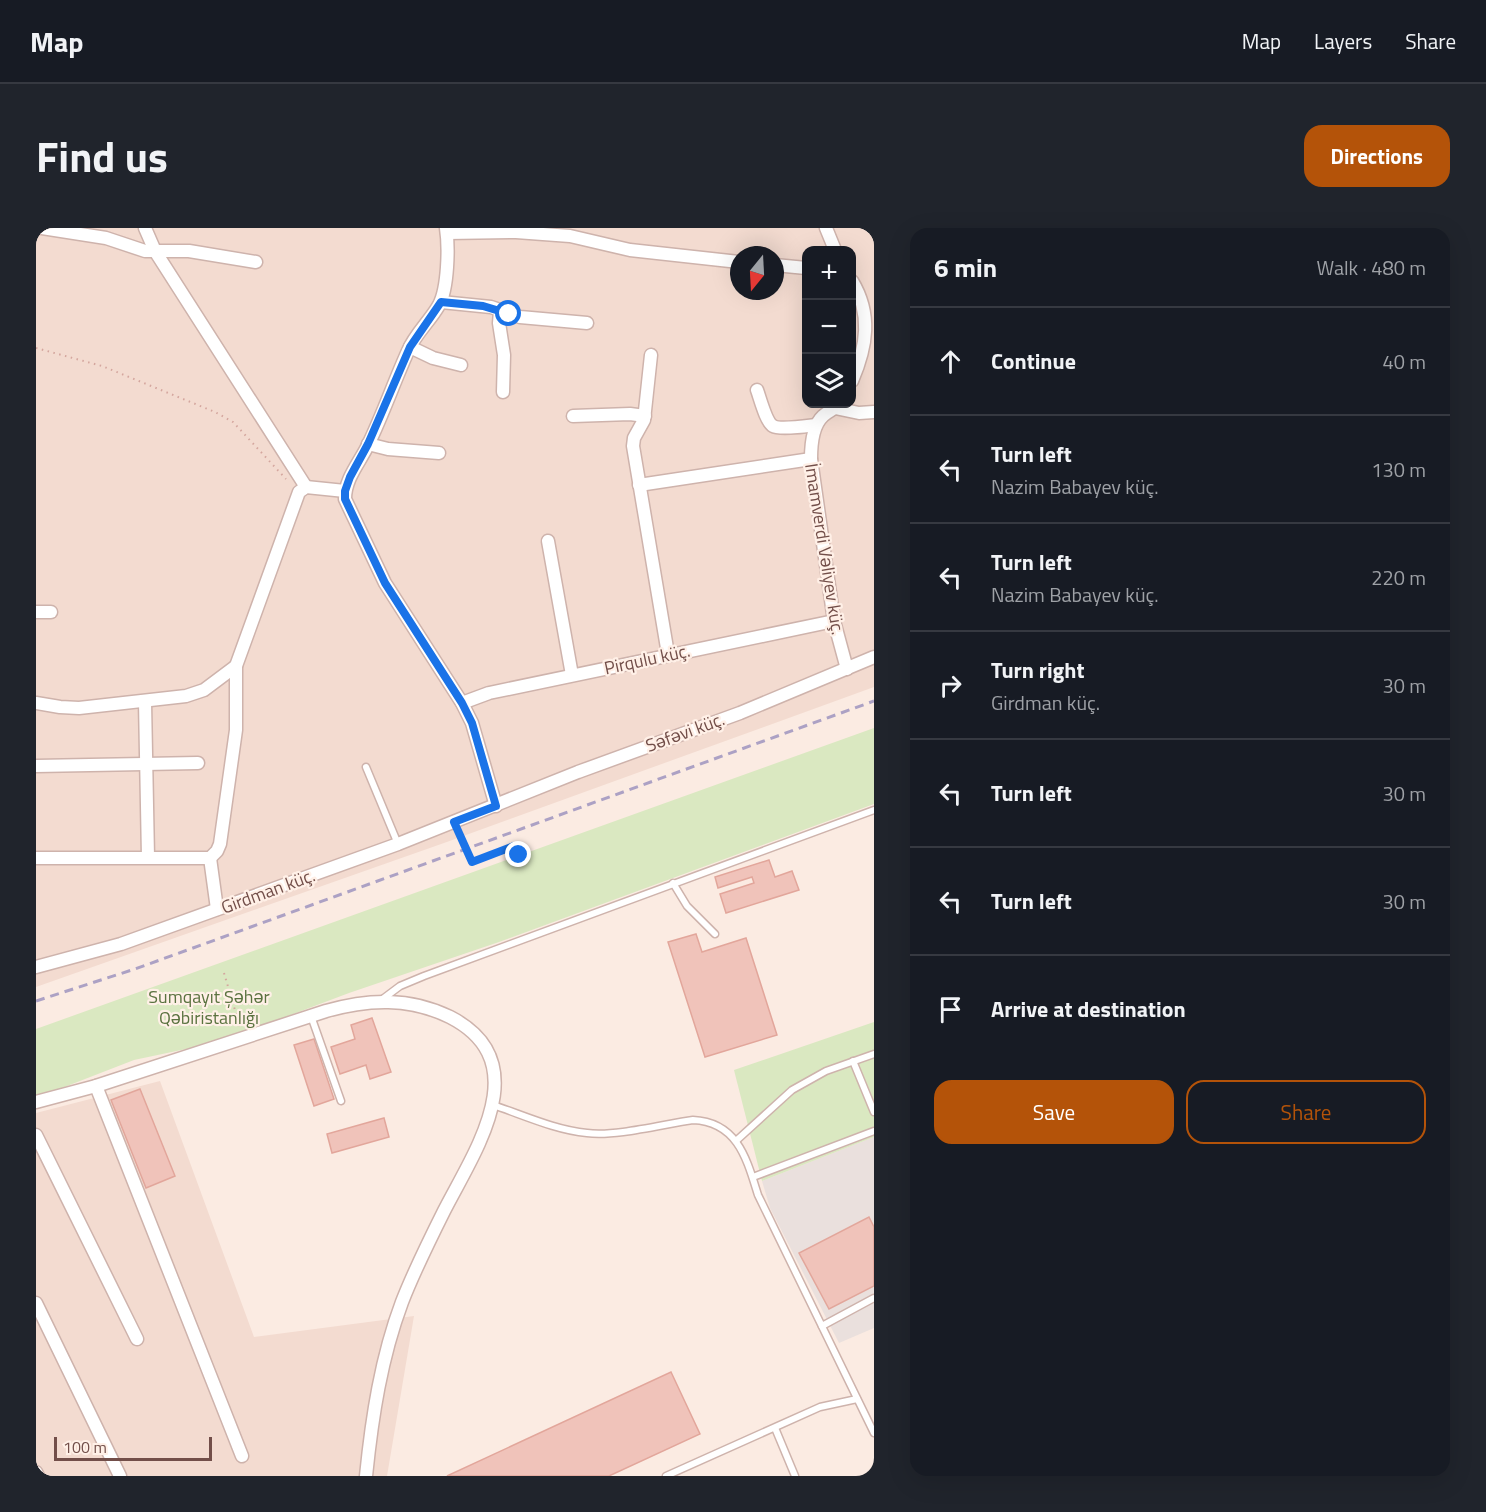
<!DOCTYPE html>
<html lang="en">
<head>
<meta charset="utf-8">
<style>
  :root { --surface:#171b24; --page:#20242c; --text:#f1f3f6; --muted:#9ea1a6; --line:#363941; --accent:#b45309 }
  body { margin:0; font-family:"Titillium Web",sans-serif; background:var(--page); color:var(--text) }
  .controls { position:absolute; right:18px; top:18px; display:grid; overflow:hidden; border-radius:12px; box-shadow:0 6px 24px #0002 }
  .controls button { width:54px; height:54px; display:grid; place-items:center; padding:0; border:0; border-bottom:2px solid var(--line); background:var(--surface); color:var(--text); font:30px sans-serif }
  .compass { position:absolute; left:694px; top:18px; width:54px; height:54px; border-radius:50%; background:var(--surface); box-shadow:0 6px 24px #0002; rotate:198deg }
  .scale { position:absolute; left:18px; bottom:15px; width:158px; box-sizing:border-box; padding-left:6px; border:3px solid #724e49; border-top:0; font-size:16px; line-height:21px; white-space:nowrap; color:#724e49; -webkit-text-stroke:4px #fff0e7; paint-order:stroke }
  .stop { position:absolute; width:18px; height:18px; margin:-14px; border:4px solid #1a73e8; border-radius:50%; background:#fff }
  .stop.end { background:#1a73e8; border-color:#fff; box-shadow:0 2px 6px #0008 }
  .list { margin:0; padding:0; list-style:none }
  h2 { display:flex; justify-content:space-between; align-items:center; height:78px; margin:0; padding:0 24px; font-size:26px }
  h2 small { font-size:20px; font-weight:400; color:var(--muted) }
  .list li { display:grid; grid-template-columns:39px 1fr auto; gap:18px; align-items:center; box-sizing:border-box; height:108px; padding:0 24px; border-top:2px solid var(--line) }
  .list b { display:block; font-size:22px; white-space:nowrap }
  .list p { margin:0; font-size:20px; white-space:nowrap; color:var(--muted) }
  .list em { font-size:20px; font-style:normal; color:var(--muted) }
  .actions { display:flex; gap:12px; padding:18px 24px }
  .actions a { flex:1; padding:14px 0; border:2px solid var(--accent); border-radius:18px; text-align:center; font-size:21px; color:var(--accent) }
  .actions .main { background:var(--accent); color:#fff }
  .icon { flex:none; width:33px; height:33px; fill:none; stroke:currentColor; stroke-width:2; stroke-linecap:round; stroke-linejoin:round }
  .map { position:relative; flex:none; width:838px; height:1248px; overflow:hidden; border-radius:18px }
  header { display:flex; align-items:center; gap:36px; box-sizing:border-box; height:84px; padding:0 30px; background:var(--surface); border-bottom:2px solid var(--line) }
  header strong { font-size:28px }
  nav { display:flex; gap:33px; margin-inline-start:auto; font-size:21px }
  .intro { display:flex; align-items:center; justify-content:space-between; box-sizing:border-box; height:144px; padding:0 36px }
  h1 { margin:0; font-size:42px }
  .button { padding:15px 27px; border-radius:18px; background:var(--accent); color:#fff; font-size:21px; font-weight:700 }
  main { display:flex; gap:36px; padding:0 36px }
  aside { flex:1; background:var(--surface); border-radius:18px; box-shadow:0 6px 24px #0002 }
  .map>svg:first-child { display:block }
</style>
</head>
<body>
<header>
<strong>Map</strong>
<nav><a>Map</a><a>Layers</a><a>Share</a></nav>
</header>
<div class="intro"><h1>Find us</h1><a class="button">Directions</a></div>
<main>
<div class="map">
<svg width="838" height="1248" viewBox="0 0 838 1248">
  <rect width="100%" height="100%" fill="#fbebe2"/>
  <g fill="#f3dbd0" fill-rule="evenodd">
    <path d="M0 0H838V459L408 615 0 759ZM770 22H816V176H770ZM703 27H739V63H703Z"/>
    <path d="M124 853 218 1109 378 1088 351 1248H0V885Z"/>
  </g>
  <path fill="#eae0dd" d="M838 909V1100L803 1115 734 980 726 953Z"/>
  <g fill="#dae8c1">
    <path d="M838 500V576L463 714 313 765 183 814 98 832 13 865 0 868V801Z"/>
    <path d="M838 794V909L726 953 698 842Z"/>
  </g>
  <g fill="#f0c3ba" stroke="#e2a69b" stroke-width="1.5">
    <path d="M733 632 739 649 756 643 763 662 690 685 684 666 718 655 716 649 682 660 679 649Z"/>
    <path d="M660 706 666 724 710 710 741 807 669 829 632 714Z"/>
    <path d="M336 790 355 844 334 851 330 837 304 846 295 819 319 811 315 797Z"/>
    <path d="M278 811 298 871 278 878 258 817Z"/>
    <path d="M104 861 139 948 110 960 75 872Z"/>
    <path d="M348 890 353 909 296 925 291 906Z"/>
    <path d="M833 989 838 999V1058L793 1081 763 1025Z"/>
    <path d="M635 1144 664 1206 573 1248H411Z"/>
  </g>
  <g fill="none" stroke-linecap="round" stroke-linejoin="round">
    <defs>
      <g id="lane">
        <path d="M330 539 362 616"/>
        <path d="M637 655 651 678 679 706"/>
        <path d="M344 773 364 758 388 748 838 582"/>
        <path d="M275 788 305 873"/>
        <path d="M817 833 838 884"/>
        <path d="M457 877C487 887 519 902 551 905 579 909 628 896 657 892 702 894 711 932 722 967L838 1205"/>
        <path d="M701 912 756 862 790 843 838 826"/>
        <path d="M717 949 838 903"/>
        <path d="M786 1098 838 1070"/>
        <path d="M739 1200 759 1248"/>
        <path d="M630 1248 784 1179 821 1171"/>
      </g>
      <g id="street">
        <path d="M6 0 70 10 109 23H153L220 34"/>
        <path d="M109 0 119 23 270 259"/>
        <path d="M410 0C413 19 412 60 403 77 394 93 379 106 372 123 358 154 347 186 332 217 324 234 309 250 309 271L349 355 426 475 436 495 460 578"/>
        <path d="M790 0 799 22"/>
        <path d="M411 5 480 4 534 8 594 22 703 34"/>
        <path d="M739 37 770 40"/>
        <path d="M816 53C836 86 831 118 816 153"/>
        <path d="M405 74 455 79 484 89 551 95"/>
        <path d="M464 83 463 95 468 127 467 164"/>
        <path d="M374 119 397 130 425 137"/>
        <path d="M615 127 608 192 598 210 597 218 632 426"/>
        <path d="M721 162C724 170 730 194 737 198 744 202 771 198 780 197"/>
        <path d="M803 176C798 182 792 183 787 188 776 198 775 218 775 231L798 393 811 441"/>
        <path d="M799 180 823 185 838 184"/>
        <path d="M537 188 594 186 609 188"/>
        <path d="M332 216 352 221 403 225"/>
        <path d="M603 257 775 231"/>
        <path d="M512 313 536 447"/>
        <path d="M0 384H15"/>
        <path d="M109 474 112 629"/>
        <path d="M0 475 24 479 43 480 150 468 168 462 200 438"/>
        <path d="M426 475 453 465 798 393"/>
        <path d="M0 538 162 535"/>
        <path d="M0 630H174L181 623 184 616 200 502V438L263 264 270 259 309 263"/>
        <path d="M174 630 181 681"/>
        <path d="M0 739 85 716 362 616 542 544 704 485 838 429"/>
        <path d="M60 858 206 1228"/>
        <path d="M0 874 60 858 290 783C332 771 373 769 414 789 502 834 438 924 408 983 393 1013 378 1043 366 1074 345 1130 336 1189 330 1248"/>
        <path d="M0 907 101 1111"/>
        <path d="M0 1075 84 1248"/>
        <path d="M0 1244 2 1248"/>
      </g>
    </defs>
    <use href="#lane" stroke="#ceb3ac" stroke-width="9"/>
    <use href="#street" stroke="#ceb3ac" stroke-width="15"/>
    <g stroke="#d4a69e" stroke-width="2" stroke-dasharray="1.5 4.5" stroke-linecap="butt">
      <path d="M0 120 66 138 179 184 197 194 250 251"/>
      <path d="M423 605 436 634 478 618 483 627"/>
      <path d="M188 745 204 799"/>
    </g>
    <use href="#lane" stroke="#fff" stroke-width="6"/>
    <use href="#street" stroke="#fff" stroke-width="12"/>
    <path stroke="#aca1c4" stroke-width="3" stroke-dasharray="9 6" stroke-linecap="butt" d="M0 773 99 741 838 473"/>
  </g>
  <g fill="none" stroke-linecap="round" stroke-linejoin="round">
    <path stroke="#1a73e8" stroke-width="8" d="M473 86 447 78 405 74 374 119 332 216 314 249 309 263V271L349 355 426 475 436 495 460 578 418 594 436 634 478 618 483 627"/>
  </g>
  <g text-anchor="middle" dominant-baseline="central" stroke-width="4.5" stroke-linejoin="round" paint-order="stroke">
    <g font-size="18" fill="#724e49" stroke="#fff0e7">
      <text transform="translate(789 321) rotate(81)">İmamverdi Vəliyev küç.</text>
      <text transform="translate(611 431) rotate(-12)">Pirqulu küç.</text>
      <text transform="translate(649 504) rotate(-20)">Səfəvi küç.</text>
      <text transform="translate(232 663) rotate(-20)">Girdman küç.</text>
    </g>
    <g font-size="18" fill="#5a723f" stroke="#fff0e7">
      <text x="173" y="768">Sumqayıt Şəhər<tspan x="173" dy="21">Qəbiristanlığı</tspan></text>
    </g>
  </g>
</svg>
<div class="controls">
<button>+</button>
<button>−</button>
<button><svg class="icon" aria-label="layers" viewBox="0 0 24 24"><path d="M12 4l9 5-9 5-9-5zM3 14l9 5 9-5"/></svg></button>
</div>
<svg class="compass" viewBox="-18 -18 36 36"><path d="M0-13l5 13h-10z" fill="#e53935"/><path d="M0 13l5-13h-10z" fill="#9ea1a6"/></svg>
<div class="scale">100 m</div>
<div class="stop" style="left:473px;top:86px"></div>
<div class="stop end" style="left:483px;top:627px"></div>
</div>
<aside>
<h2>6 min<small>Walk · 480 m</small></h2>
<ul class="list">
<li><svg class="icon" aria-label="ahead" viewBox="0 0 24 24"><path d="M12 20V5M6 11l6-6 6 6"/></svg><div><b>Continue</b></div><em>40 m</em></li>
<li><svg class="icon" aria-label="left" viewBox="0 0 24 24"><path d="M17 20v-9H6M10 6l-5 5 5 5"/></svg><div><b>Turn left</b><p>Nazim Babayev küç.</p></div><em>130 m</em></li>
<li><svg class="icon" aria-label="left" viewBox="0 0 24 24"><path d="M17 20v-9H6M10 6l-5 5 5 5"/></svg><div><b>Turn left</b><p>Nazim Babayev küç.</p></div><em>220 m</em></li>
<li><svg class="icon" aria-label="right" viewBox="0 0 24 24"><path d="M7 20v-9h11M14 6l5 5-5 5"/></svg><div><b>Turn right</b><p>Girdman küç.</p></div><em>30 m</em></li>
<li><svg class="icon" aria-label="left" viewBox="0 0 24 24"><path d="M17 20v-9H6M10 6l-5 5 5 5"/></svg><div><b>Turn left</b></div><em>30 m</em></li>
<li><svg class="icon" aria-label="left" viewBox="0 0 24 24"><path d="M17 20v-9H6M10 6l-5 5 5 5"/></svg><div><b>Turn left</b></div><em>30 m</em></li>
<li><svg class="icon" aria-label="arrive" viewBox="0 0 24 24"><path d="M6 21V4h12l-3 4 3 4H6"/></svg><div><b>Arrive at destination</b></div></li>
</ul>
<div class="actions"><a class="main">Save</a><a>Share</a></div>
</aside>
</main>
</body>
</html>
